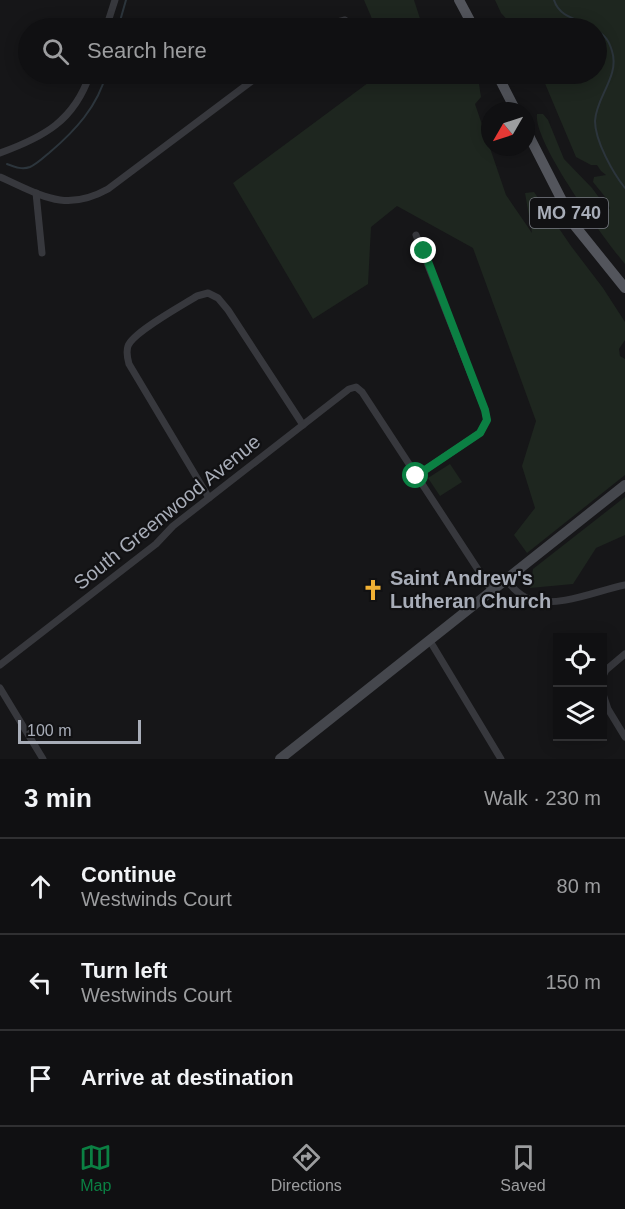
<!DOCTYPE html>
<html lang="en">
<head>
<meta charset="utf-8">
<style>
  :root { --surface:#101012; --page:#19191b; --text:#f1f3f6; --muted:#9c9d9f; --line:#303032; --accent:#0b8043 }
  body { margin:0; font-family:Arial,sans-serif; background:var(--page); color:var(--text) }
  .controls { position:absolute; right:18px; bottom:18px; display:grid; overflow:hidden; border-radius:0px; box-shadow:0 3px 15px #0003 }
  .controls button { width:54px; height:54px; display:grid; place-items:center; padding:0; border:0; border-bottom:2px solid var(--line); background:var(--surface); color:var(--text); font:30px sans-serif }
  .compass { position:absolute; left:481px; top:102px; width:54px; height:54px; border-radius:50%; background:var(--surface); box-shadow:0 3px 15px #0003; rotate:231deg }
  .scale { position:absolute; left:18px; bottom:15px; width:123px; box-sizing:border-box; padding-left:6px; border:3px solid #a8adb8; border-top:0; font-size:16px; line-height:21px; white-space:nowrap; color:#a8adb8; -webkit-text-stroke:4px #111113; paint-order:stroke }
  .stop { position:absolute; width:18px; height:18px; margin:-14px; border:4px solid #0b8043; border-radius:50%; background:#fff }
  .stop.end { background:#0b8043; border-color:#fff; box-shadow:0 2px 6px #0008 }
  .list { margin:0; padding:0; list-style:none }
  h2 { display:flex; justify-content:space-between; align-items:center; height:78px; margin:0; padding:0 24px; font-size:26px }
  h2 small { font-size:20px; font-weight:400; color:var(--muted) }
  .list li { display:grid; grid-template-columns:39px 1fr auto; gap:18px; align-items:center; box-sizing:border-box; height:96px; padding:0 24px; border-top:2px solid var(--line) }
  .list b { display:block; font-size:22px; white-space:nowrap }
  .list p { margin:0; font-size:20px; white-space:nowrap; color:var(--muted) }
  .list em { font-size:20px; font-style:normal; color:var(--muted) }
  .icon { flex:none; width:33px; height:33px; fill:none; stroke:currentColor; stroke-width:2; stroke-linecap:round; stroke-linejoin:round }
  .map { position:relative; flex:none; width:625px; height:759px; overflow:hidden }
  .search { position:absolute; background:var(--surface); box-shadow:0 3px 15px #0003; left:18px; right:18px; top:18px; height:66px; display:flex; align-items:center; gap:15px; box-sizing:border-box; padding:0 21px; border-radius:33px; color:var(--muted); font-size:22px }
  .sheet { height:366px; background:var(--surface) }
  nav { display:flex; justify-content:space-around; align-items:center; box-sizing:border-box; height:84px; border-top:2px solid var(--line); background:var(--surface); font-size:16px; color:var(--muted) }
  nav a { display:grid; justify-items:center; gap:3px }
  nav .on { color:var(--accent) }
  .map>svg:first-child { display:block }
</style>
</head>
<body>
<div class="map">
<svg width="625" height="759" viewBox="0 0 625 759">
  <rect width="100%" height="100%" fill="#161618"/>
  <g fill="#1e261f">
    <path d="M364 0H414L423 28H376Z"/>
    <path d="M495 0H625V264C605 240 533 142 537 114H543L548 120 564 159 592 188 606 207 610 209 606 198 593 182 594 177 606 175 601 171 597 165H591L576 157 541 74H596V28H515L501 13Z"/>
    <path d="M380 74H423L424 80H447L449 74H471L479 84 481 97 475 104 506 195 532 233 525 193 534 192 571 246 603 288 625 322V340L619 349 620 356 625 359V475L527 553 514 535 535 508 522 466 536 421 473 248 397 206 371 227 368 284 313 319 233 183Z"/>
    <path d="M450 464 462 482 440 496 428 478Z"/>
    <path d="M625 497V535L596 548 573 584 530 588 533 569Z"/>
  </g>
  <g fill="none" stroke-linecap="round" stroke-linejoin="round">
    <g stroke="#2c353c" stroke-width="2">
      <path d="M554 0C560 19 580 19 595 28"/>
      <path d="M118 28 126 0"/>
      <path d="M596 30C606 36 609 41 612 51 620 76 596 97 595 121 595 141 613 173 625 188"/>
      <path d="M7 164C15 167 22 170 30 167 37 164 44 157 49 153 75 131 98 106 106 74"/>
    </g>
    <g stroke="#37383d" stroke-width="7">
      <path d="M106 28 115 0"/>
      <path d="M321 28 326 25 345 20"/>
      <path d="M0 153C44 137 74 121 90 74"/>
      <path d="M0 177C41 195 65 213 108 189L261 74"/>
      <path d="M36 193 42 253"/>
      <path d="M416 476 480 433 487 420 485 410 416 235"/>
      <path d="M209 498 129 364C127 357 126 352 128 346 133 332 183 305 197 296L208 293 218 298 228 310 303 425"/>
      <path d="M506 580C513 588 521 597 532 600 562 607 596 591 625 585"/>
      <path d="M430 641 501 759"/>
      <path d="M0 665 156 544 173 526 349 389 356 387 362 392 492 591"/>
      <path d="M602 678 606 670 625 654"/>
      <path d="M0 688 43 759"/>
      <path d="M602 691 608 709 625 737"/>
    </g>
    <path stroke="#45474d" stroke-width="10" d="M280 759 625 485"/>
    <g stroke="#53555c" stroke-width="10">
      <path d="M459 0 474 28"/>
      <path d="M497 74 516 111"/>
      <path d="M526 130 575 226 625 288"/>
    </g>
  </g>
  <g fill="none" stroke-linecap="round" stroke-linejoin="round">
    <path stroke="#0b8043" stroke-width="8" d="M416 476 480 433 487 420 485 410 424 251"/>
  </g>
  <defs>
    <symbol id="church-bare" viewBox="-9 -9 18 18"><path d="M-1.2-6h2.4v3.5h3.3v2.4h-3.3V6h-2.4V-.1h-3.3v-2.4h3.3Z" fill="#f2b134" stroke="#111113" stroke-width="2.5" paint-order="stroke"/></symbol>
  </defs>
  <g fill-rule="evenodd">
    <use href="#church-bare" x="358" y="575" width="30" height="30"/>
  </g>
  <g text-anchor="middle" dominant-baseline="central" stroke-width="4.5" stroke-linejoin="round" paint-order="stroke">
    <rect fill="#111113" stroke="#7b7e86" stroke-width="1.5" x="530" y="198" width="78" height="30" rx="4.5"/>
    <g font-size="18" font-weight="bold" fill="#a8adb8">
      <text x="569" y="213">MO 740</text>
    </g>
    <g font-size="20" fill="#a8adb8" stroke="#111113">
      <text transform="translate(167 512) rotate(-39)">South Greenwood Avenue</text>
    </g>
    <g font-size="20" font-weight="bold" fill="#a8adb8" stroke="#111113" text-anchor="start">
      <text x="390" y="578">Saint Andrew's<tspan x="390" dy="23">Lutheran Church</tspan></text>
    </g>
  </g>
</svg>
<div class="controls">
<button><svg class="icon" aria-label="locate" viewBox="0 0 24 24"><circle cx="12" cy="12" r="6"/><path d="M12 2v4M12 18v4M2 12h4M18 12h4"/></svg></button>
<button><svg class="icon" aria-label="layers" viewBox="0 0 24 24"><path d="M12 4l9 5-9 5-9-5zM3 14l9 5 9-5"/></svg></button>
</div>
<svg class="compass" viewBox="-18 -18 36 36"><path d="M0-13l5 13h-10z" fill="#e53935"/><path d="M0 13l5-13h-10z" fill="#9c9d9f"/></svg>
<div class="scale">100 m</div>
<div class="stop" style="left:416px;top:476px"></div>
<div class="stop end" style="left:424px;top:251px"></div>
<div class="search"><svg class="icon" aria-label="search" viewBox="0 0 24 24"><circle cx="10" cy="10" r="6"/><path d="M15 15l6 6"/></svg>Search here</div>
</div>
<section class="sheet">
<h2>3 min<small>Walk · 230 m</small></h2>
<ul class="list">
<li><svg class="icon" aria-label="ahead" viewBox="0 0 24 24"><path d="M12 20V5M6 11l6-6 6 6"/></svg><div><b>Continue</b><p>Westwinds Court</p></div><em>80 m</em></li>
<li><svg class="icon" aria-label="left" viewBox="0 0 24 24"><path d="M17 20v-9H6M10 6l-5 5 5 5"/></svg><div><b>Turn left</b><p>Westwinds Court</p></div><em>150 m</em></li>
<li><svg class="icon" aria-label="arrive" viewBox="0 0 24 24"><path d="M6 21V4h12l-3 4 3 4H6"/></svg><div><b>Arrive at destination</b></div></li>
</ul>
</section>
<nav>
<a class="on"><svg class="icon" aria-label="map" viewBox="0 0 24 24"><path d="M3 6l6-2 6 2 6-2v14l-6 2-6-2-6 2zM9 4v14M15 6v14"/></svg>Map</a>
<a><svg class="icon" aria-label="directions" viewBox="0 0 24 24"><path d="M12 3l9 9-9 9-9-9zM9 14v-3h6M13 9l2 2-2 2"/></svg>Directions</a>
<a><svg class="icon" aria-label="saved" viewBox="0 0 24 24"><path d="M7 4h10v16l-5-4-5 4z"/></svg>Saved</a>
</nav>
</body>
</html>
